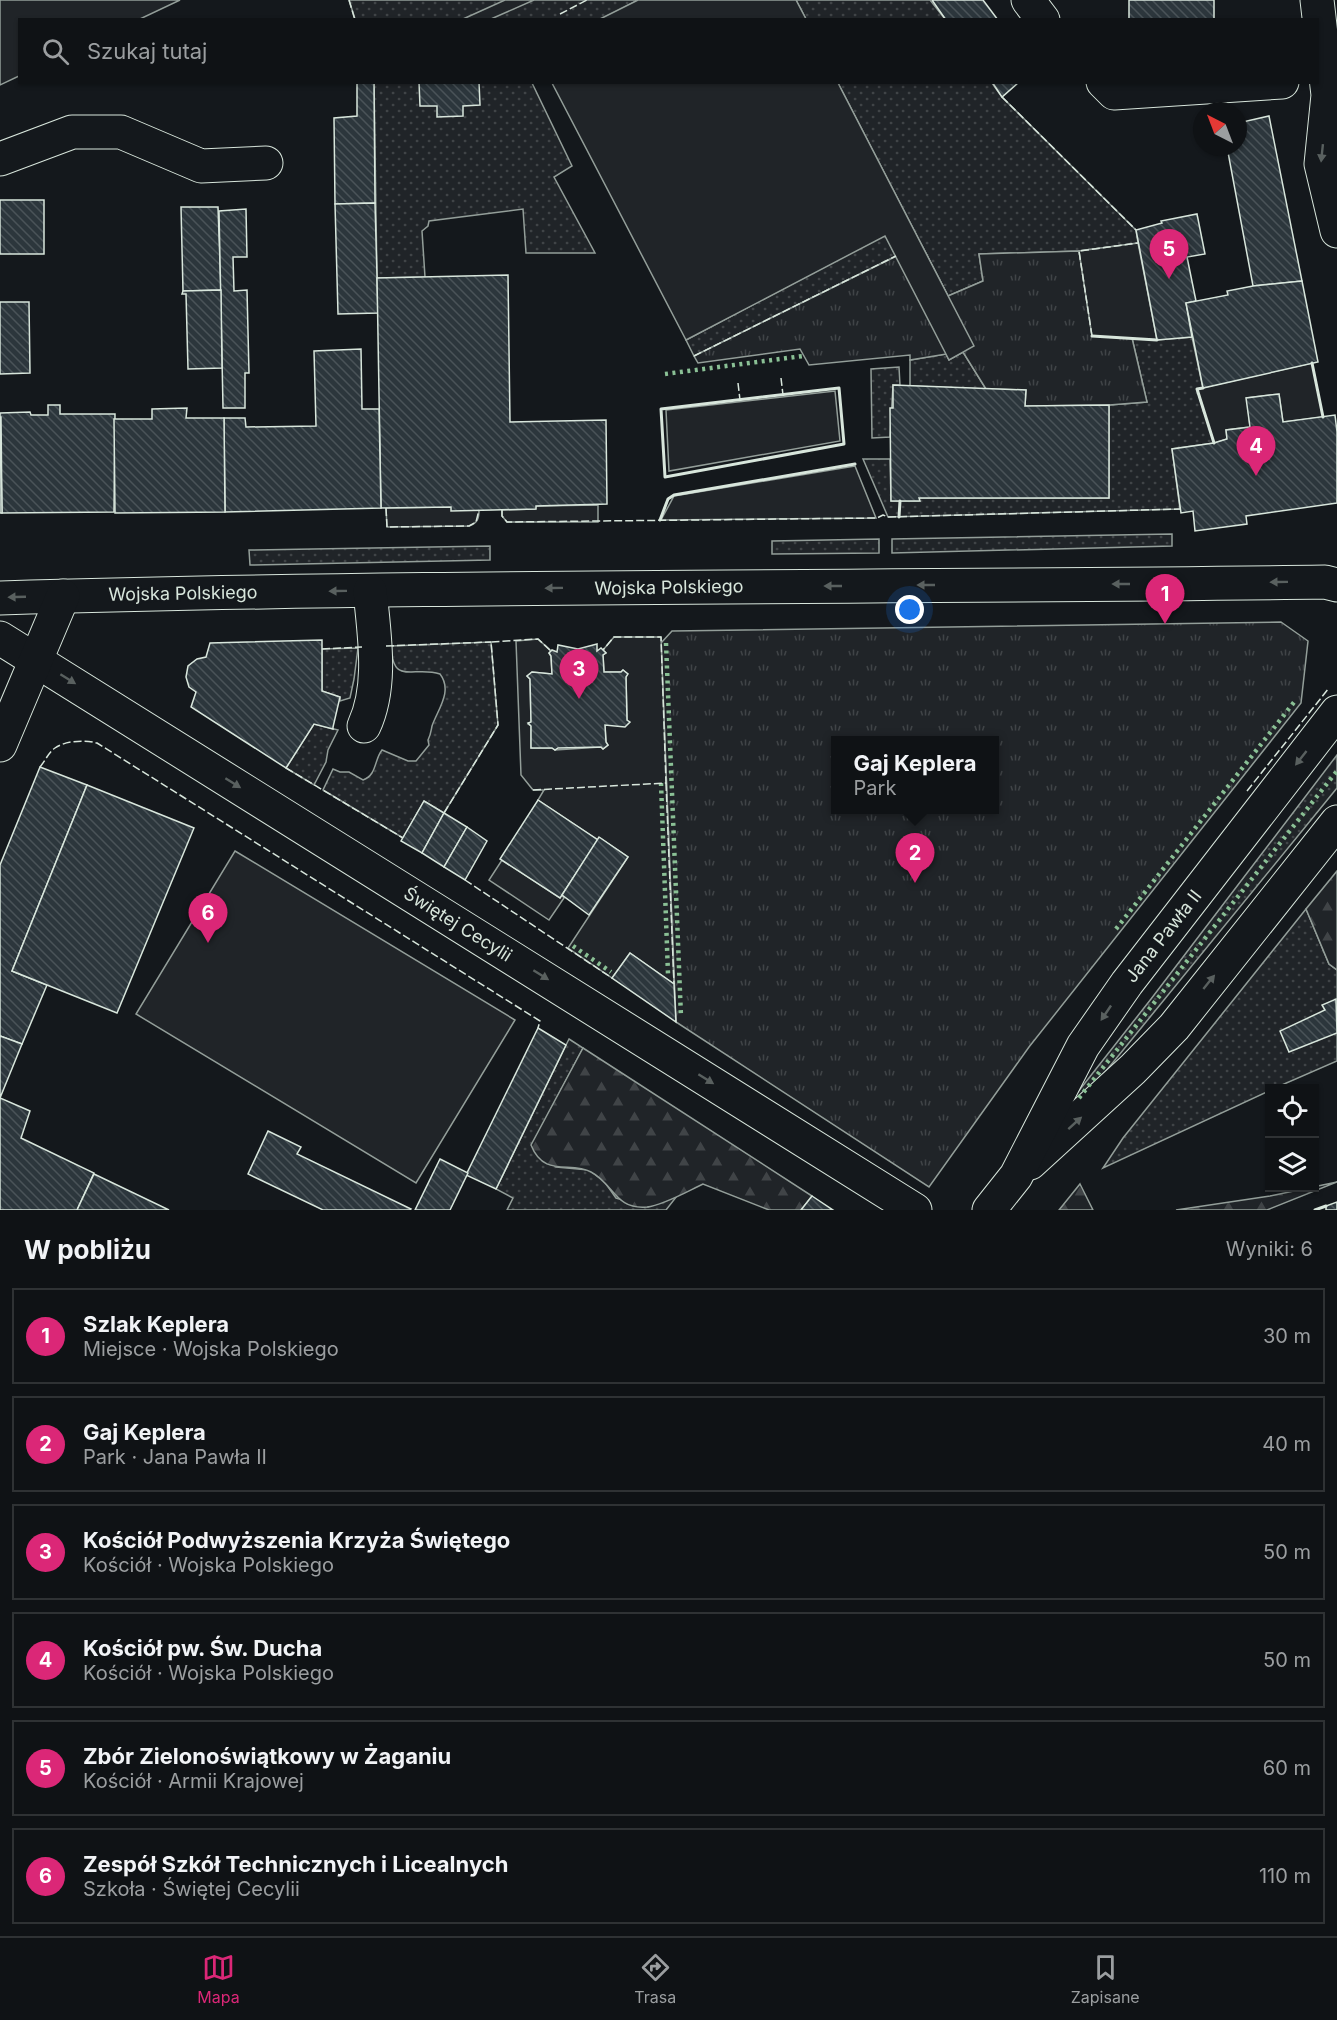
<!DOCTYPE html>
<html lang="pl">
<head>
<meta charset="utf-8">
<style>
  :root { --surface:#0f1215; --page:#181b1e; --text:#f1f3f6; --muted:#9b9ea0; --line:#2f3234; --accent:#db2777 }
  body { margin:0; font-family:Inter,sans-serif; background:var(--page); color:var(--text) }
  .controls { position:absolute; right:18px; bottom:18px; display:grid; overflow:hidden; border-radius:0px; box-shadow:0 2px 4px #0004 }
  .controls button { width:54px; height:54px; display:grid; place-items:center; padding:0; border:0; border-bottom:2px solid var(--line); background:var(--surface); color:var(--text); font:30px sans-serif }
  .compass { position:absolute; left:1193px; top:102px; width:54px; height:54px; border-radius:50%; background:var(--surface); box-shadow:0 2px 4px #0004; rotate:318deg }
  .you { position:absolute; left:910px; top:610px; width:21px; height:21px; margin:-15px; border:4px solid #fff; border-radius:50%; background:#1a73e8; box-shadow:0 0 0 9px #1a73e833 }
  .badge { display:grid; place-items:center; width:39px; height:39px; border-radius:50%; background:var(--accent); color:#fff; font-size:20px; font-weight:700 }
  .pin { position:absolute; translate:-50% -50px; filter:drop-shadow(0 2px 3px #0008) }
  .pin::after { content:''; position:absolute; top:32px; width:21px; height:18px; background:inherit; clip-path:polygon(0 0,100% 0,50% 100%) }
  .popup { position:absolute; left:831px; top:736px; width:168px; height:78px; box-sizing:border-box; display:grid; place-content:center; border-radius:0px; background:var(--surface); filter:drop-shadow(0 2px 4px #0005); font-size:20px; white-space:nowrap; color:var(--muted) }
  .popup b { font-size:22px; color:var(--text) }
  .popup::after { content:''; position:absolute; left:50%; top:100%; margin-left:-12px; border:12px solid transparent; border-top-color:var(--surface) }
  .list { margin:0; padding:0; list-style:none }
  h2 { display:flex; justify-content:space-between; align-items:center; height:78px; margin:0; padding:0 24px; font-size:26px }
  h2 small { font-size:20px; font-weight:400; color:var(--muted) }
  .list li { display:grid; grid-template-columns:39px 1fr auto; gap:18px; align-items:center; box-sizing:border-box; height:96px; margin:0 12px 12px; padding:0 12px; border:2px solid var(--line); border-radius:0px }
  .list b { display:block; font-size:22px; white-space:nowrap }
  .list p { margin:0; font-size:20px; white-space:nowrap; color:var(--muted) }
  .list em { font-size:20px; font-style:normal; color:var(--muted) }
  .icon { flex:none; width:33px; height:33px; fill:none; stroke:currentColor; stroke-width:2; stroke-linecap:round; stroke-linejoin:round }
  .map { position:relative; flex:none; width:1337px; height:1210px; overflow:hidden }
  .search { position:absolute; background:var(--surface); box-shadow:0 2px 4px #0004; left:18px; right:18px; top:18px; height:66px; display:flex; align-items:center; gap:15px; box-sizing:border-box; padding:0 21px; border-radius:0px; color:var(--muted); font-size:22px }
  .sheet { height:726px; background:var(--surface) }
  nav { display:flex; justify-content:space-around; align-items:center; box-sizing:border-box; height:84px; border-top:2px solid var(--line); background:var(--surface); font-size:16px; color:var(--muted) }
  nav a { display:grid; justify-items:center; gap:3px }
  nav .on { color:var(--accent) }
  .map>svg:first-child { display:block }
</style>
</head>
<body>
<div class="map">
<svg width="1337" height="1210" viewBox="0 0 1337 1210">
  <defs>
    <pattern id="grass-dots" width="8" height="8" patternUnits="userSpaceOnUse" patternTransform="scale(1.5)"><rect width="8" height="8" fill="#202428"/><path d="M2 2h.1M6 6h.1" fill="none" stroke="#404447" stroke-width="1.8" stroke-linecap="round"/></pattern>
    <pattern id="forest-firs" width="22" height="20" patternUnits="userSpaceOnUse" patternTransform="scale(1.5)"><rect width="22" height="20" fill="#202428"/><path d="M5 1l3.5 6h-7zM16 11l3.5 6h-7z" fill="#404447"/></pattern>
    <pattern id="park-tufts" width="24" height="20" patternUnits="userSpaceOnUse" patternTransform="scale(1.5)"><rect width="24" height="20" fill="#202428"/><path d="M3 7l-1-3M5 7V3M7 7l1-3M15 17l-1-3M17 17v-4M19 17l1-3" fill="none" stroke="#404447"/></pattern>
    <pattern id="building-back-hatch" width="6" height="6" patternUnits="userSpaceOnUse" patternTransform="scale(1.5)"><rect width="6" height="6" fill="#2c363c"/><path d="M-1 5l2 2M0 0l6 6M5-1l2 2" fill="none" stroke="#4a5358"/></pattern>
  </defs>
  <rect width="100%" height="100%" fill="#14181c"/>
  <g fill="url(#grass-dots)" stroke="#939e99" stroke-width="1.5">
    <path d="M349 0H638L601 20 355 19Z"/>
    <path d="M796 0H930L945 19H806Z"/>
    <path d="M374 83H532L572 166 554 177 595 253H526L523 209 429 221 428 226 422 231 425 277 377 278Z"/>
    <path d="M838 83H992L1002 97 1136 230 1138 243 1079 251 979 254 983 281 948 296Z"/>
    <path d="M885 235 896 256 694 356 686 340Z"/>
    <path d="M1192 337 1203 388 1197 390 1214 443 1172 449 1180 509 888 517 863 459H890L891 501H919V498H1109V405L1147 402 1132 338 1157 340Z"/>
    <path d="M963 352 986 389 910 386V360L946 354 949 359Z"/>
    <path d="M899 367 900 385H893L890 437 872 438 871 369Z"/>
    <path d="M1172 534V546L892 553V539Z"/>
    <path d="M879 539V553L772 554V541Z"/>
    <path d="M490 546V560L250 565 249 550Z"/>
    <path d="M491 642 498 725 444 813 424 801 403 838 323 790 333 769 340 772H349L363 780C377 775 374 760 382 750L408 761H416L429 745 428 740C431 734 431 731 432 726 438 709 453 691 440 674 413 665 393 687 391 646Z"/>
    <path d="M358 648 354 679 350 698 340 701V697L322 691V649Z"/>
    <path d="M314 724 338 730 328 750 326 762 314 785 286 768Z"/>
    <path d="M1337 755V788L1066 1120 1059 1116 1151 999Z"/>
    <path d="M1306 909 1329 964 1337 970V1061L1275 1088H1270L1269 1091 1103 1168 1123 1138Z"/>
    <path d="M569 1039 583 1048 532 1145 556 1167 589 1170 604 1181 616 1198 648 1207 677 1196 666 1210H507L513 1198 496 1189Z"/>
  </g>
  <g fill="url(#forest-firs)" stroke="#939e99" stroke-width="1.5">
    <path d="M1337 871V970L1329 964 1306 909Z"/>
    <path d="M583 1048 812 1196 801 1210H769L703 1184C688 1191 664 1205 647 1207 615 1210 614 1184 591 1172 570 1161 544 1178 531 1145Z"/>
    <path d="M1337 1182 1267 1210H1176L1270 1196Z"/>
    <path d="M1080 1184 1093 1210H1059Z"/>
  </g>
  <g fill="url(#park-tufts)" stroke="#939e99" stroke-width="1.5" fill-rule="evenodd">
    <path d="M921 244 948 296 983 281 979 254 1079 251 1092 335 1132 338 1147 402 1109 405 1025 406 1026 390 986 389 963 352 949 360 946 354 910 360V355L809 365 800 349 698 363 694 356Z"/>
    <path d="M1281 622 1308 641 1301 703 1029 1047 929 1187 676 1022 661 643 672 631ZM836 740H994V810H836Z"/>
  </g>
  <g fill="#202428" stroke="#939e99" stroke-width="1.5">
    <path d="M0 0H180L140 19 20 20 19 76 0 85Z"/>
    <path d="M505 0H534L491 19H463Z"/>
    <path d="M638 0H796L806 19H600Z"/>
    <path d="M552 83H838L974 346 949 360 885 236 686 340Z"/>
    <path d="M1138 243 1157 340 1092 336 1079 251Z"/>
    <path d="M1312 363 1323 417 1283 422 1279 394 1247 398 1250 427 1226 430 1227 439 1214 443 1197 389Z"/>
    <path d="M835 391 840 441 669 471 666 410Z"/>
    <path d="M855 466 876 518 661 520 674 496Z"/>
    <path d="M598 505V522H507L502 516V510L535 509 536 506Z"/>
    <path d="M451 507 479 510C479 518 478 523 469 526L387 527 386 508Z"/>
    <path d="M614 637H661L674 984 630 953 612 978 568 948 628 857 600 838 598 840 538 800 544 790H533L521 775 516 641 538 639 551 651 549 653 551 656 552 674 532 672 527 676 530 679 531 722 528 724 531 726V748H552L555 750 601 747 603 749 608 745 606 742 605 725 627 720 626 677 627 674 623 670 621 672H604L603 655 606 653 603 650Z"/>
    <path d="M235 851 515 1020 416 1183 136 1014Z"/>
    <path d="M502 860 560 898 562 895 564 898 549 920 489 880Z"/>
  </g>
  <g fill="url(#building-back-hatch)" stroke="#d8e6dc" stroke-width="1.5">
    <path d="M932 0H983L998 20H946Z"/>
    <rect x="1129" y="0" width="85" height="20"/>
    <path d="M357 82H374L375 203 335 204 334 118 357 116Z"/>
    <path d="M419 82H479L480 105 463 106V116L437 117V106H420Z"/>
    <path d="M992 82H1019L1002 97Z"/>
    <path d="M1269 116 1302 281 1253 286 1227 147H1238V123Z"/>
    <rect x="0" y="200" width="44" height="54"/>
    <path d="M375 203 378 313 338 314 335 204Z"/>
    <path d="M181 207H218L221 290 183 291Z"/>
    <path d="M246 209 247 257H233L234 291 247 290 249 373H245V408H223L219 211Z"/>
    <path d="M1197 214 1205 254 1187 257 1196 301 1186 303 1192 337 1157 340 1136 230 1162 223 1161 221Z"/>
    <path d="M508 275 510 422 606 420 607 504 536 506V509L493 510 451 511V507L381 508 377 278Z"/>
    <path d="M1302 281 1318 362 1203 388 1186 303 1228 295 1227 291 1253 286Z"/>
    <path d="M221 290 222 368 188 369 186 294H182L183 291Z"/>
    <path d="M0 302H29L30 373 0 374Z"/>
    <path d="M361 349 362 409H379L381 508 225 512 224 418H245L246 427 316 426 314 351Z"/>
    <path d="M893 385 1026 390 1025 406 1109 405V498H919L920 501H891L890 408H893Z"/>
    <path d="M1279 394 1283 422 1335 415 1337 432V503L1246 516 1247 524 1195 531 1193 511 1181 513 1172 449 1214 443 1227 439 1226 430 1250 427 1246 398Z"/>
    <path d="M48 405H60V414H115L114 512 2 513 0 413 30 412 31 415H48Z"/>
    <path d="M187 408 186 418H224L225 512 115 513 114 419H152V409Z"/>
    <path d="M1 417 2 513H0V417Z"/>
    <path d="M322 640V691L340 697 333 727V729L314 724 286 768 191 707 196 692 189 687 186 677 188 666 197 659 206 657 210 643Z"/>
    <path d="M597 644V651L601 648 606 653 603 655 604 672H621L623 670 628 674 626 677 627 720 630 722 625 727 605 725 606 742 608 745 603 749 601 747 558 748 555 750 552 748H531V726L528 723 531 722 530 679 527 676 532 672 552 674 551 656 549 653 552 650 557 652 558 645 578 649Z"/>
    <path d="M40 767 87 785 12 971 47 985 22 1044 0 1036V865Z"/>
    <path d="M87 785 194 828 117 1013 12 971Z"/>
    <path d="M538 800 598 840 560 898 500 859Z"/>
    <path d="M424 801 444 813 422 853 401 841Z"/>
    <path d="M444 813 467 827 444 867 422 853Z"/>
    <path d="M467 827 487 841 465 880 444 867Z"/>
    <path d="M599 837 628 857 589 915 562 895Z"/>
    <path d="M630 953 674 984 676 1022 612 978Z"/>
    <path d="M1336 999 1337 1033 1289 1052 1280 1031 1325 1010 1322 1005Z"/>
    <path d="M538 1028 566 1045 496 1189 466 1175Z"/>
    <path d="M0 1036 22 1044 0 1098 30 1111 21 1138 94 1173 77 1210H0Z"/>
    <path d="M268 1131 301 1147 297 1154 411 1209 410 1210H323L248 1174Z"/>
    <path d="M440 1159 468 1173 450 1210H415Z"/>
    <path d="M94 1174 169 1210H77Z"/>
    <path d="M812 1196 833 1210H801Z"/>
    <path d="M1337 1202V1210H1326V1206Z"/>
  </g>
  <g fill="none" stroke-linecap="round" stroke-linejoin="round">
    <defs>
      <g id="minor">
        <path d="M1028 0 1043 20"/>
        <path d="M1103 82 1114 93 1282 82"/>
        <path d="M0 159 72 132H121L201 166 266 163"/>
        <path d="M0 598C442 585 883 588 1325 582L1337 585"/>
        <path d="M0 638 915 1210"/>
        <path d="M364 726C383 685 374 634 370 591"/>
        <path d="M0 745 63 596"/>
      </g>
      <g id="major">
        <path d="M1317 0 1328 95 1321 164 1337 231"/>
        <path d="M1030 1163 1133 1069 1174 1027 1337 822"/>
        <path d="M989 1210 1016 1176 1083 1046 1127 983 1337 712"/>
      </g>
    </defs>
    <use href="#minor" stroke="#d8e6dc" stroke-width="35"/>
    <use href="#major" stroke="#d8e6dc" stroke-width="35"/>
    <use href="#minor" stroke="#14181c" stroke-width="33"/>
    <use href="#major" stroke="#14181c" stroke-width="33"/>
    <g stroke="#8ac095" stroke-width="4.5" stroke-dasharray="3 4.5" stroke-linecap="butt">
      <path d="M665 374 803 356"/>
      <path d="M666 643 681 1017"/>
      <path d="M661 783 668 974"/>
      <path d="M1116 929 1295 701"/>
      <path d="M573 946 611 972"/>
      <path d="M1079 1098 1337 771"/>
    </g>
    <g stroke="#d8e6dc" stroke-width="1.5" stroke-dasharray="8 3" stroke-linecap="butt">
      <path d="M349 0 355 20"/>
      <path d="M560 14 587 0"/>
      <path d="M1002 97 1136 230"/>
      <path d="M1092 336 1079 251 1138 243"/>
      <path d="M694 356 896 256"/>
      <path d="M781 378 783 395"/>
      <path d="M738 383 740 400"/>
      <path d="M386 508 387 527 469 526 476 522 479 510"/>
      <path d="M502 510V516L507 522 877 518 883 515 888 517 1180 509"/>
      <path d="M386 646 491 642"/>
      <path d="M322 649 362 647"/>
      <path d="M40 767C45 761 49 752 55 748 67 740 85 740 97 743L540 1021 538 1028"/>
      <path d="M286 768 403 838"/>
      <path d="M666 783 674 984"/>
      <path d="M533 790 666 783 661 637H614L603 650"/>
      <path d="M1247 791 1329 688"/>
      <path d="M444 813 498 725 491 642 538 639 551 651"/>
      <path d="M465 880 612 978"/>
    </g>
    <g stroke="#d8e6dc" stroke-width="3">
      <path d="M1092 336 1157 340"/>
      <path d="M1312 363 1323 417"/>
      <path d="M839 388 844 444 665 477 661 409Z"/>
      <path d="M1203 388 1197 389 1214 443"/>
      <path d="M899 517 900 501"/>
      <path d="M660 520 668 499 674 495 855 464"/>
      <path d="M1315 1210 1326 1206"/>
    </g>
  </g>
  <defs><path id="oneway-solid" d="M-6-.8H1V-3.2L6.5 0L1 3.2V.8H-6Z" transform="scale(1.5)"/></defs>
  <g fill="#59605f">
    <use href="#oneway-solid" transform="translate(1322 153) rotate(96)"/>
    <use href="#oneway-solid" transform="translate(1279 582) rotate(179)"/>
    <use href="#oneway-solid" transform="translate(1121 584) rotate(180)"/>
    <use href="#oneway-solid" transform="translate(926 585) rotate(180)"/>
    <use href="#oneway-solid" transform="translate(833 586) rotate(180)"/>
    <use href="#oneway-solid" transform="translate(554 588) rotate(179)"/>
    <use href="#oneway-solid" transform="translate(338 591) rotate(179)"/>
    <use href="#oneway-solid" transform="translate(17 597) rotate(178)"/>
    <use href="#oneway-solid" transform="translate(68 679) rotate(32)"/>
    <use href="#oneway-solid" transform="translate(1301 758) rotate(128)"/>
    <use href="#oneway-solid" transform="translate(233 783) rotate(32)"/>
    <use href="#oneway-solid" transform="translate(541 975) rotate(32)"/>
    <use href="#oneway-solid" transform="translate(1209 982) rotate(-51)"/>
    <use href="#oneway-solid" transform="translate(1106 1013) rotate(124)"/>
    <use href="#oneway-solid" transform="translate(706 1079) rotate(32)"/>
    <use href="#oneway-solid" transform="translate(1075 1123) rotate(-42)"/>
  </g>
  <g text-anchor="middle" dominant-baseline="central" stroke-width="4.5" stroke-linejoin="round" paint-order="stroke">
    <g font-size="18" fill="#d8e6dc" stroke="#14181c">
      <text transform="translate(669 587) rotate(-1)">Wojska Polskiego</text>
      <text transform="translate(183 593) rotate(-1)">Wojska Polskiego</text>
      <text transform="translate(458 924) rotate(32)">Świętej Cecylii</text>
      <text transform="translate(1163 936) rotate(-52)">Jana Pawła II</text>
    </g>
  </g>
</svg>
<div class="controls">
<button><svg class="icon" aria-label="locate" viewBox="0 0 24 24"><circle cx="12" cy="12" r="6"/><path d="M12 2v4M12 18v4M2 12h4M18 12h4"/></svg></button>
<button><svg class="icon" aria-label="layers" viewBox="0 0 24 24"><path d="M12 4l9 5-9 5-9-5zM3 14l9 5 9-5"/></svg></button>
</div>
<svg class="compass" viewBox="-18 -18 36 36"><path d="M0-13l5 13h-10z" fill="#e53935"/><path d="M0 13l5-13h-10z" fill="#9b9ea0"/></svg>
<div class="you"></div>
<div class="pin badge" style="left:1165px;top:624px">1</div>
<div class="pin badge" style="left:915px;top:883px">2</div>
<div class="popup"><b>Gaj Keplera</b>Park</div>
<div class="pin badge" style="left:579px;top:699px">3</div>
<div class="pin badge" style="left:1256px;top:476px">4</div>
<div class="pin badge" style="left:1169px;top:279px">5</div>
<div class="pin badge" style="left:208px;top:943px">6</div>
<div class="search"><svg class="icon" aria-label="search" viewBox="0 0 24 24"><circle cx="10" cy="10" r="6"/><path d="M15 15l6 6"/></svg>Szukaj tutaj</div>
</div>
<section class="sheet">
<h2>W pobliżu<small>Wyniki: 6</small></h2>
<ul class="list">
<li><span class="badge">1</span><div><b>Szlak Keplera</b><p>Miejsce · Wojska Polskiego</p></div><em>30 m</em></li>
<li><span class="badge">2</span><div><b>Gaj Keplera</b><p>Park · Jana Pawła II</p></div><em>40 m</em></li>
<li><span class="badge">3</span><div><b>Kościół Podwyższenia Krzyża Świętego</b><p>Kościół · Wojska Polskiego</p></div><em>50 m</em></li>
<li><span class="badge">4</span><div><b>Kościół pw. Św. Ducha</b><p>Kościół · Wojska Polskiego</p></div><em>50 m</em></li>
<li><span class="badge">5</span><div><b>Zbór Zielonoświątkowy w Żaganiu</b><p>Kościół · Armii Krajowej</p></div><em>60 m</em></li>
<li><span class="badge">6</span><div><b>Zespół Szkół Technicznych i Licealnych</b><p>Szkoła · Świętej Cecylii</p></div><em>110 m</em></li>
</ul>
</section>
<nav>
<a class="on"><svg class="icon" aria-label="map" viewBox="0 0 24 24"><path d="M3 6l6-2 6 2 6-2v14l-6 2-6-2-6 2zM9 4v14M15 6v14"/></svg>Mapa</a>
<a><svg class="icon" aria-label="directions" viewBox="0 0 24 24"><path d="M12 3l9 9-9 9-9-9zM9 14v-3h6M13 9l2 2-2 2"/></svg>Trasa</a>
<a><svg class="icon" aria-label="saved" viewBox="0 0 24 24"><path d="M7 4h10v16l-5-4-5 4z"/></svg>Zapisane</a>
</nav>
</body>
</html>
